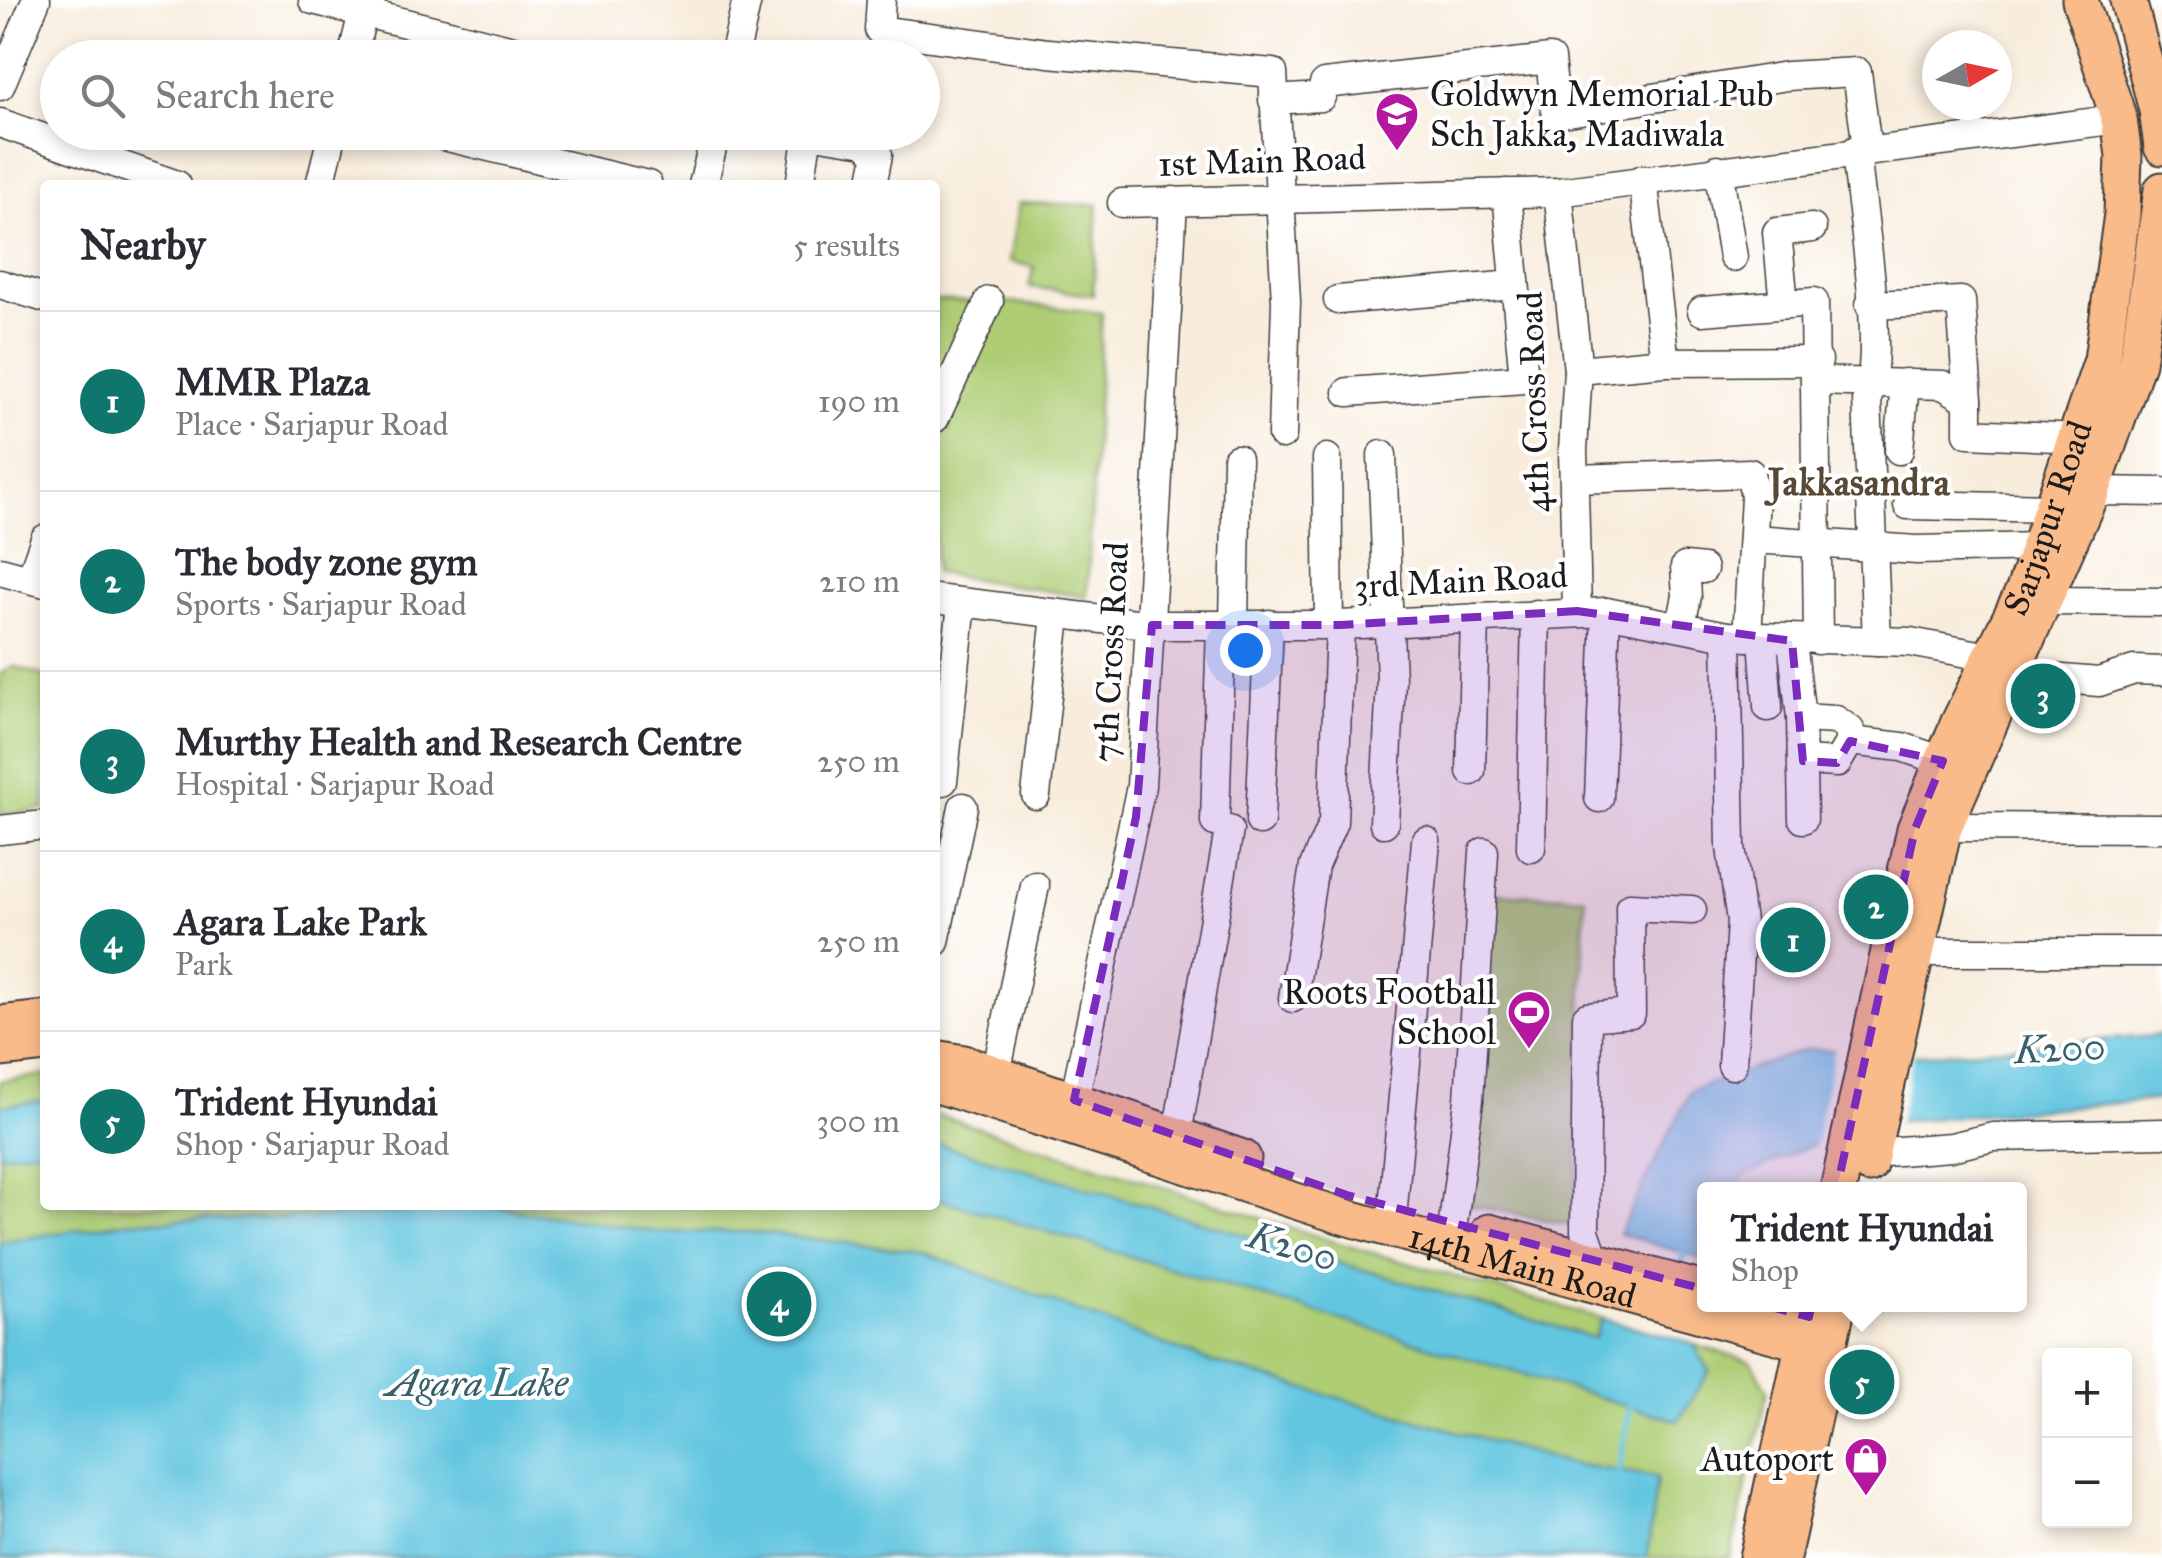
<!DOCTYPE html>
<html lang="en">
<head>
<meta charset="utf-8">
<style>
  :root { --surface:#fff; --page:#f7f7f7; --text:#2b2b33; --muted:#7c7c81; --line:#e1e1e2; --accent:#0f766e }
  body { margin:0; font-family:"IM FELL Great Primer",serif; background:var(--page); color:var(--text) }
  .controls { position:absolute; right:30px; bottom:30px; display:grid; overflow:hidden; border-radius:10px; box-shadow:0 5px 15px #0003 }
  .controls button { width:90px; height:90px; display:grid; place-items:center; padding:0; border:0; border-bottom:2px solid var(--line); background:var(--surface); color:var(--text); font:50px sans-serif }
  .compass { position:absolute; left:1922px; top:30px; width:90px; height:90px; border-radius:50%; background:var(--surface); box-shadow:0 5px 15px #0003; rotate:81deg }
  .you { position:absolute; left:1245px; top:650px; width:35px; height:35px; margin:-25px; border:8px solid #fff; border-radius:50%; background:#1a73e8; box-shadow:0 0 0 15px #1a73e833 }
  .badge { display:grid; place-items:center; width:65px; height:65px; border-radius:50%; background:var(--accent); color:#fff; font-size:32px; font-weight:700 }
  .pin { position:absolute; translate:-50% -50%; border:5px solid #fff; box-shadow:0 2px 10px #0006 }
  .popup { position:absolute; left:1697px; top:1182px; width:330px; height:130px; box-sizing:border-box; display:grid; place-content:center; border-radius:10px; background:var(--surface); filter:drop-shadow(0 2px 8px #0005); font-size:32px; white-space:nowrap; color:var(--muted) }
  .popup b { font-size:38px; color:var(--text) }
  .popup::after { content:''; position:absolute; left:50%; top:100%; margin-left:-20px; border:20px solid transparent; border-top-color:var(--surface) }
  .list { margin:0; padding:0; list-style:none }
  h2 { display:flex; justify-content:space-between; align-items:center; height:130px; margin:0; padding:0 40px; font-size:42px }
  h2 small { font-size:32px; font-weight:400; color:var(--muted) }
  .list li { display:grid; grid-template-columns:65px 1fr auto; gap:30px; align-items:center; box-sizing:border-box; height:180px; padding:0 40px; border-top:2px solid var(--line) }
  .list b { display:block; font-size:38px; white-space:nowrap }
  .list p { margin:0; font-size:32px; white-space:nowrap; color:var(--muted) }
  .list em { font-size:32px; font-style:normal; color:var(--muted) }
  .icon { flex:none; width:55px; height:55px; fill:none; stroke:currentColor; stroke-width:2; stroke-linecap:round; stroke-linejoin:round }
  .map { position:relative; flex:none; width:2162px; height:1558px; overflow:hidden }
  .search { position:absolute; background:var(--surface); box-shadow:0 5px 15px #0003; left:40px; top:40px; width:900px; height:110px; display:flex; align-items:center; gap:25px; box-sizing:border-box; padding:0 35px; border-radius:55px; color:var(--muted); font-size:38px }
  .panel { position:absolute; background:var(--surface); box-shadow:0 5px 15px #0003; left:40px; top:180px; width:900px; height:1030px; border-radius:10px }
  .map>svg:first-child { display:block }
</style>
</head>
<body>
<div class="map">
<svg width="2162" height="1558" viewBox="0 0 2162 1558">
  <rect width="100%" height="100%" fill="#fff"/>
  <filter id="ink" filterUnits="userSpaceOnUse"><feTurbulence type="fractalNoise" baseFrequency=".01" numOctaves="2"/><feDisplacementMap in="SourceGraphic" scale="20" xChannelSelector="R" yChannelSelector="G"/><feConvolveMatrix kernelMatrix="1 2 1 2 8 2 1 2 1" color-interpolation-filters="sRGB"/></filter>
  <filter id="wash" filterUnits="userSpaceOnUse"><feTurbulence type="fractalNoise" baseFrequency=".0048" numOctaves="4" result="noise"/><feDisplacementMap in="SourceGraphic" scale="40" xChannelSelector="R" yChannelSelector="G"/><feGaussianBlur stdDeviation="2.25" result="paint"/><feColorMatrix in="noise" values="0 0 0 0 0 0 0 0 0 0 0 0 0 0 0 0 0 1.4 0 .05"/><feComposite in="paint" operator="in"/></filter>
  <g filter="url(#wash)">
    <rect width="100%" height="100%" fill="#f8eddd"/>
    <g fill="#aecd74" stroke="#657448" stroke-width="2.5">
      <path d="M1019 203 1098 205 1093 295 1029 287 1034 267 1009 261Z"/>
      <path d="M935 300 974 302 935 388Z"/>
      <path d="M1000 301 1102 313 1087 597 935 573V452Z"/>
      <path d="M13 666 45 676V809L0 815V674Z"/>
      <path d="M1488 893 1585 897 1576 1226 1467 1204Z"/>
      <path d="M45 1075V1205H935V1114L1348 1246 1751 1361 1768 1390 1730 1558H0V1081Z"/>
    </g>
    <g fill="#63c6e0" stroke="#40717e" stroke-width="2.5">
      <path d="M2162 1035V1099L1902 1121 1804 1148 1742 1177 1738 1189 1704 1190V1259L1619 1234 1691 1090 1808 1049 1918 1055Z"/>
      <path d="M45 1101V1149L0 1154V1106Z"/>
      <path d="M935 1143 1594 1338 1602 1318 1693 1343 1710 1371 1678 1421 935 1198Z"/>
      <path d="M486 1205 657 1232H752L923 1252 1205 1360 1572 1464 1657 1477 1647 1558H0V1242L131 1221 331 1217Z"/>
    </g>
    <path fill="#f8eddd" d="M1835 1046 1914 1050 1898 1127 1814 1151Z"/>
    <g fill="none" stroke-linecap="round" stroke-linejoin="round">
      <g stroke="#63c6e0" stroke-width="6">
        <path d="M1677 1272 1687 1247"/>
        <path d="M1618 1478 1631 1401"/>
      </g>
    </g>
  </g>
  <g filter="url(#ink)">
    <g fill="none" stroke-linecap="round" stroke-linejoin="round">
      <defs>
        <g id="minor">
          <path d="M313 0 545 58"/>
          <path d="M881 0 879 30 1048 53 1273 73 1286 301 1282 435"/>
          <path d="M352 58 366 0"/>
          <path d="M734 58 747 0"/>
          <path d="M0 86 36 0"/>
          <path d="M1273 100 1321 97 1324 84 1550 59 1556 114 1787 76 1857 72 1867 148"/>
          <path d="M0 123 177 185"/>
          <path d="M426 132 648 185"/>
          <path d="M866 132 865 142 878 155 872 185"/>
          <path d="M1856 150C1861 212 1886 345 1867 399L1877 641"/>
          <path d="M1718 169 1733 257"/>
          <path d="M1643 179 1665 362"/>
          <path d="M320 185 333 132"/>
          <path d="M703 185 716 132"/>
          <path d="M800 185 808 133 865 142"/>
          <path d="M1558 192 1578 370 1573 450 1577 611"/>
          <path d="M1122 203 1558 192 2119 119"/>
          <path d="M0 284 45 298"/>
          <path d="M1338 300 1515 285"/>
          <path d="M1784 304 1777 232 1812 228"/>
          <path d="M1870 305 1961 301 1968 400"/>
          <path d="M1702 311 1814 302 1818 640"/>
          <path d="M1578 370 1665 362 1818 361"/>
          <path d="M1816 381 1943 385 1968 400V433L2079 438"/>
          <path d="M1348 392 1524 379 1507 193"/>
          <path d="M935 418 989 301"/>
          <path d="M1899 450 1905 383"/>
          <path d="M1382 455 1391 680 1384 823"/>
          <path d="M1327 458 1329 625"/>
          <path d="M1575 479 1750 473 1755 497 1747 637"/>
          <path d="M2092 491 2162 492"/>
          <path d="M1908 505 2054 508"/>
          <path d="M1753 539 1917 550 2040 547"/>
          <path d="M0 571 45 583"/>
          <path d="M31 578 45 539"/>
          <path d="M935 599 1152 625H1340L1606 612 1727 636 1910 642 1989 657"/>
          <path d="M2046 601 2162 602"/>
          <path d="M1234 624 1237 459"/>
          <path d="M1681 625 1687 596 1685 567 1703 569"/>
          <path d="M1727 636 1731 847 1741 922 1732 1065"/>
          <path d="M1763 639 1768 707"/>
          <path d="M1792 641 1801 718 1836 720 1850 730V741L1902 747 1943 761"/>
          <path d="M2014 675 2099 682 2134 670 2162 671"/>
          <path d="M1801 718 1803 819"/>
          <path d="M1803 761 1837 763 1850 741"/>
          <path d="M1471 771 1475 618"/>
          <path d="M943 781 962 603"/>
          <path d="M1036 795 1056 616"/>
          <path d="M1599 798 1606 612"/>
          <path d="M1260 821 1269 624"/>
          <path d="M1215 822 1221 625"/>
          <path d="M1944 827 2162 828"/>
          <path d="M0 830 45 825"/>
          <path d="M1531 848 1536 614"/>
          <path d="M935 942 963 807"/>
          <path d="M1915 952H2162"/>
          <path d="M1293 998 1314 866 1333 822 1340 625"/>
          <path d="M996 1074 1035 886"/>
          <path d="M1074 1100 1141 786 1173 201"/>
          <path d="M1177 1135 1229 830"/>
          <path d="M1872 1153 1951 1147 1993 1137 2162 1133"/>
          <path d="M1393 1207 1426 841"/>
          <path d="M1453 1223 1469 1100 1484 852"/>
          <path d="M1595 1260 1585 1231 1587 1017 1631 1013 1630 907 1692 910"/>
        </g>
        <g id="major">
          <path d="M2128 0 2157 110 2162 147"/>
          <path d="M0 1024 45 1019"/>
          <path d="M0 1049 45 1044"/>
          <path d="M935 1058 964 1063 1243 1158"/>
          <path id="s1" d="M935 1084 1342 1216 1828 1350"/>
          <path d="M1869 1165 1944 827 2092 491 2137 363 2162 190"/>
          <path id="s2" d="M1838 1190 1915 829 1959 722 2024 590 2102 360 2122 214 2124 156 2119 119 2080 0"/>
          <path d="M1489 1232 1704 1290"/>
          <path d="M1761 1304 1833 1322"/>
          <path d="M1757 1558 1812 1304"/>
          <path d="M1782 1558 1838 1304"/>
        </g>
      </defs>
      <use href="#minor" stroke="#3d3b39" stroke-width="31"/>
      <use href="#major" stroke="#3d3b39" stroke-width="39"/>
      <use href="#minor" stroke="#fff" stroke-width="28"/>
      <use href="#major" stroke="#fabb8b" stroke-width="35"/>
    </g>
  </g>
  <path fill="#7b2cbf" fill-opacity="0.2" stroke="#7b2cbf" stroke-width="8" stroke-dasharray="20 12" stroke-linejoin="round" d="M1577 611 1792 641 1803 761 1837 763 1850 741 1943 761 1915 829 1809 1317 1347 1195 1074 1100 1136 817 1152 625H1340Z"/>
  <defs>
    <symbol id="school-pin" viewBox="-11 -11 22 30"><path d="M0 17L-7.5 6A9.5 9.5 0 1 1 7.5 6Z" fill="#b5179e" stroke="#fff"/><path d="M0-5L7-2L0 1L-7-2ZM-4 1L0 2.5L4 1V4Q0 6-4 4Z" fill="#fff"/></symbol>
    <symbol id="stadium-pin" viewBox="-11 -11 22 30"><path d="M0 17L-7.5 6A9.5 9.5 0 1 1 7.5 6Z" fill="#b5179e" stroke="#fff"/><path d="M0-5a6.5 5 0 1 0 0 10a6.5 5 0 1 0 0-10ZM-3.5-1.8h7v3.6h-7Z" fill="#fff"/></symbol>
    <symbol id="shop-pin" viewBox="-11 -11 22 30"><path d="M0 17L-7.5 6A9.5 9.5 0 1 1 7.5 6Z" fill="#b5179e" stroke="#fff"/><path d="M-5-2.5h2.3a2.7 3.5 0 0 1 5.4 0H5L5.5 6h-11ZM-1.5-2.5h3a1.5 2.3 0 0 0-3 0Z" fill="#fff"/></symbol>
  </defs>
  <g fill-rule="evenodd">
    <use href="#school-pin" x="1372" y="89" width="50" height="68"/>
    <use href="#stadium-pin" x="1504" y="987" width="50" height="68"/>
    <use href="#shop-pin" x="1841" y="1434" width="50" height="68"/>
  </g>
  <g text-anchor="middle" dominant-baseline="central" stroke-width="8" stroke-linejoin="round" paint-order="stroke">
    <g font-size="35" fill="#1c1c1c" stroke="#fff" text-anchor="end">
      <text x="1430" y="94" text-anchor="start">Goldwyn Memorial Pub<tspan x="1430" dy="40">Sch Jakka, Madiwala</tspan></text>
      <text x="1496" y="992">Roots Football<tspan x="1496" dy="40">School</tspan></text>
      <text x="1834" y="1459">Autoport</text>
    </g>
    <g font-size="35" fill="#1c1c1c" stroke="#fff">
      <text transform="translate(1262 161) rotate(-2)">1st Main Road</text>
      <text transform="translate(1534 402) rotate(-92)">4th Cross Road</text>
      <text stroke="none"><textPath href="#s2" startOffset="708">Sarjapur Road</textPath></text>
      <text transform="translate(1461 581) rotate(-3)">3rd Main Road</text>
      <text transform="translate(1111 652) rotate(-87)">7th Cross Road</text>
      <text stroke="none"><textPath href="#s1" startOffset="615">14th Main Road</textPath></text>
    </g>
    <g font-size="38" font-weight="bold" fill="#584937" stroke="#fff">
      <text x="1859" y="482">Jakkasandra</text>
    </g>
    <g font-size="38" font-style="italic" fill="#38606a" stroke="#fff">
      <text transform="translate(2060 1048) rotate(-3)">K200</text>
      <text transform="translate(1293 1246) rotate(16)">K200</text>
      <text x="477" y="1383">Agara Lake</text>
    </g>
  </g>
</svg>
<div class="controls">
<button>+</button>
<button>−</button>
</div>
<svg class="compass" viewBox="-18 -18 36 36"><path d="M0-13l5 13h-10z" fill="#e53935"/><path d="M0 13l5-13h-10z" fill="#7c7c81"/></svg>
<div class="you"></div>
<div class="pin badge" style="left:1793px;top:940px">1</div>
<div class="pin badge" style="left:1876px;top:907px">2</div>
<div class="pin badge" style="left:2043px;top:696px">3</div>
<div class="pin badge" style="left:779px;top:1304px">4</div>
<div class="pin badge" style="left:1862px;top:1382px">5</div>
<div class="popup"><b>Trident Hyundai</b>Shop</div>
<div class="search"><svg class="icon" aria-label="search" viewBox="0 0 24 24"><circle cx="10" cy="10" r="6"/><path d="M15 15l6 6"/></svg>Search here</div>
<section class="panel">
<h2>Nearby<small>5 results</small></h2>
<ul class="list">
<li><span class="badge">1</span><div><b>MMR Plaza</b><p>Place · Sarjapur Road</p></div><em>190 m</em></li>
<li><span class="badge">2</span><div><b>The body zone gym</b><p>Sports · Sarjapur Road</p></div><em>210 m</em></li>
<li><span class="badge">3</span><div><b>Murthy Health and Research Centre</b><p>Hospital · Sarjapur Road</p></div><em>250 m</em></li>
<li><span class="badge">4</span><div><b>Agara Lake Park</b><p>Park</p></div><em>250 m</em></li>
<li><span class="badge">5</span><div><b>Trident Hyundai</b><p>Shop · Sarjapur Road</p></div><em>300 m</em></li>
</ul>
</section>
</div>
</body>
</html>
